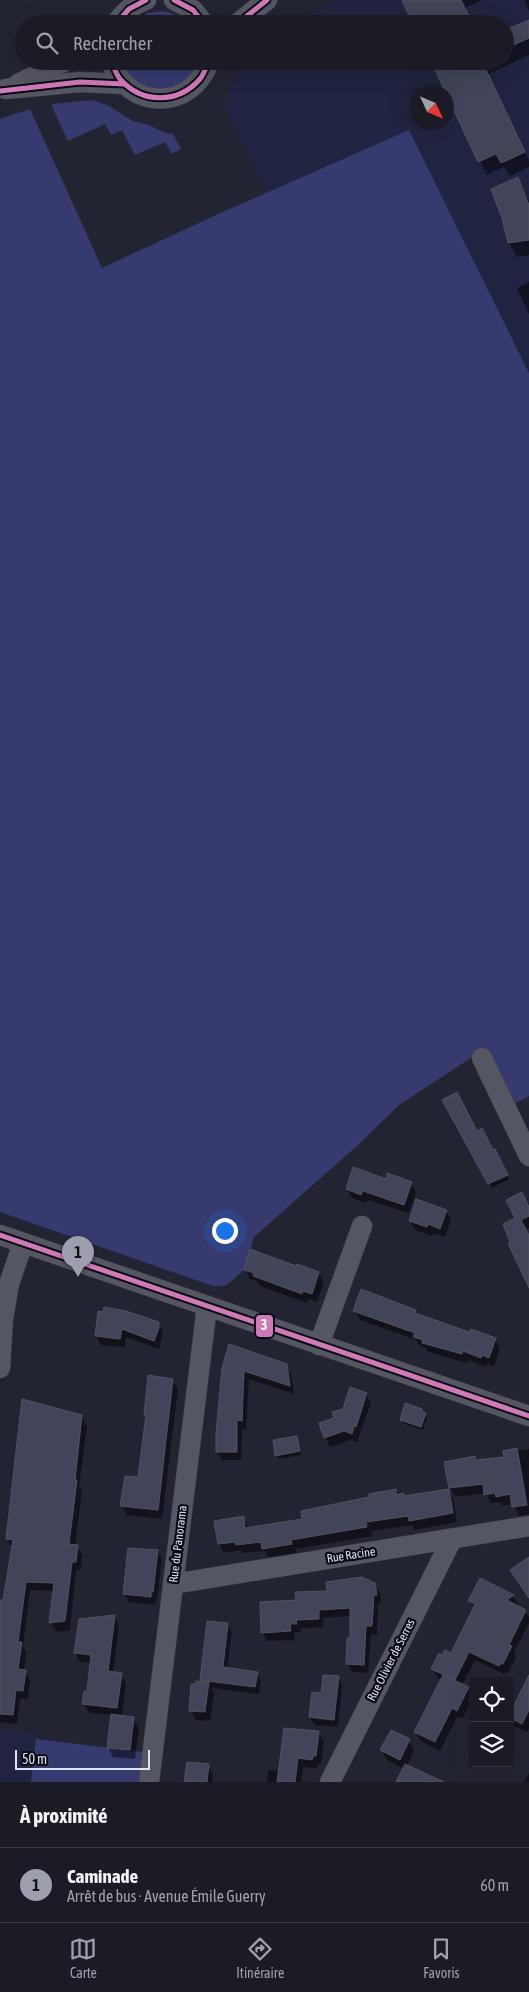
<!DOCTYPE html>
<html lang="fr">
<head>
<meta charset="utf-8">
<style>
  :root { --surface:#1a1b25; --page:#272832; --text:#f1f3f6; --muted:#9fa1a7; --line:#383942; --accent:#9d9fae }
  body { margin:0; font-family:"Asap Condensed",sans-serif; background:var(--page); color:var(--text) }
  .controls { position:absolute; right:15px; bottom:15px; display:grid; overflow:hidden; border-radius:5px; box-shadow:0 5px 20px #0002 }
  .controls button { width:45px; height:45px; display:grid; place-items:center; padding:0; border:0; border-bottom:1px solid var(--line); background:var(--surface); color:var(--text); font:25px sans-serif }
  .compass { position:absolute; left:409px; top:85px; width:45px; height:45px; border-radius:50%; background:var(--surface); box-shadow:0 5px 20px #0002; rotate:134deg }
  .scale { position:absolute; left:15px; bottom:12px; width:135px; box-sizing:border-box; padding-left:5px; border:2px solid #dee1f2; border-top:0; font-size:14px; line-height:18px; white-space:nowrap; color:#dee1f2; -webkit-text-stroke:4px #090a15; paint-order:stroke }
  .you { position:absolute; left:224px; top:1230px; width:18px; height:18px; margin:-12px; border:4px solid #fff; border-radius:50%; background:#1a73e8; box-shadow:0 0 0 8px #1a73e833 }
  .badge { display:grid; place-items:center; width:32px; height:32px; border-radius:50%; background:var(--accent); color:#111; font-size:16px; font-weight:700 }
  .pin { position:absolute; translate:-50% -41px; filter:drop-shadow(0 1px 2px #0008) }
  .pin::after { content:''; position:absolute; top:26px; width:18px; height:15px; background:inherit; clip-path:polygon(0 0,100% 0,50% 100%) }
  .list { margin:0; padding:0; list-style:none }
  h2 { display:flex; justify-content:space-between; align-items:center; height:65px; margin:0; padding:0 20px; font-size:21px }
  h2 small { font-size:16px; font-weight:400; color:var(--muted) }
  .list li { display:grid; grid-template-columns:32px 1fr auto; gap:15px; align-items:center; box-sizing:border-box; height:75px; padding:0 20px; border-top:1px solid var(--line) }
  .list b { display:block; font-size:19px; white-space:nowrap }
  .list p { margin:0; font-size:16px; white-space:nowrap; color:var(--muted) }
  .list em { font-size:16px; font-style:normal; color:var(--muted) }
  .icon { flex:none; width:28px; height:28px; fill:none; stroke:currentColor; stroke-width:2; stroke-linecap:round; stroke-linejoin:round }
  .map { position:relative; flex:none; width:529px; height:1782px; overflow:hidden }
  .search { position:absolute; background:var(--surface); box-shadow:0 5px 20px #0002; left:15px; right:15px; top:15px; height:55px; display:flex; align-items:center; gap:12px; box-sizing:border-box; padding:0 18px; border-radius:28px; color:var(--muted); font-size:19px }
  .sheet { height:140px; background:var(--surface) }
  nav { display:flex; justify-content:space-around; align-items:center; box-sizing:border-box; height:70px; border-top:1px solid var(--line); background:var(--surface); font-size:14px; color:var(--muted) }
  nav a { display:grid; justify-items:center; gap:2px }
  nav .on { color:var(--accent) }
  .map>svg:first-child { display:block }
</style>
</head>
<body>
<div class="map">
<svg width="529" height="1782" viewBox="0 0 529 1782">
  <rect width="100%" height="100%" fill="#232431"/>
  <g fill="#212440" fill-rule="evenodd">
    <path d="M339 0H529V373L409 130 266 193 223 106 241 61H505V24H290ZM416 92H446V122H416Z"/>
    <path d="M0 1729 36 1733V1739L143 1752 139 1782H0Z"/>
  </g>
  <g fill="#363a6e">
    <path d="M160 11C171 12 180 15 189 24H131L147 13Z"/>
    <path d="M123 61H197C187 97 132 97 123 61Z"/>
    <path d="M92 100 107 105 133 121 149 125 163 132 173 134 181 149 172 154 165 142 135 155 122 130 111 135 105 124 68 141 53 109 52 104Z"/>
    <path d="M30 109 102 268 216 215 409 130 529 373V1096L514 1104 486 1048 399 1105 358 1145 254 1237 244 1270 232 1281 224 1286H213L0 1212V119Z"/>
    <path d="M36 1739 143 1752 139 1782H31Z"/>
  </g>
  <g fill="#0007">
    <path d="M404 0H482L465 8 473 24Z"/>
    <path d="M524 0H529V11Z"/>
    <path d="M529 21V55L488 74 529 160V167L510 176 504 167 487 175 432 61H505V32Z"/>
    <path d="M518 178 529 201V255L517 257 509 243 503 218Z"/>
    <path d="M529 282V314L517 288Z"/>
    <path d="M443 1100 477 1133 482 1130 509 1179 492 1188Z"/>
    <path d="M386 1180 411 1183 416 1192 409 1213 368 1200 366 1203 352 1198 347 1189Z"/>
    <path d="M522 1193 529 1207V1228L526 1229 529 1236V1287L512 1243Z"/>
    <path d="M446 1211 451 1220 445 1237 433 1233 432 1236 415 1230 410 1221Z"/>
    <path d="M297 1266 319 1273 324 1282 317 1302 308 1299 307 1303 260 1286 257 1281 250 1279 245 1269 297 1268Z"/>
    <path d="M355 1311H415L417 1315 470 1334 495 1339 500 1348 494 1367 487 1364 486 1367 468 1360 467 1363 428 1352 426 1348 420 1346 416 1340 360 1320Z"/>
    <path d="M99 1312 158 1323 163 1332 159 1349 126 1337 125 1347 101 1345 96 1336Z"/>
    <path d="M286 1365 291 1374 294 1394 249 1379 246 1429H242L241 1460H222L217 1452 223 1368Z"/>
    <path d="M172 1380 178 1389 162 1519 127 1515 122 1506 140 1478 147 1418 145 1415Z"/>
    <path d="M366 1394 371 1403 357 1442 350 1440 330 1447 325 1437 335 1419 344 1410Z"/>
    <path d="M421 1410 427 1418 423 1430 404 1424 401 1420Z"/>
    <path d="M81 1417 87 1426 79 1487 82 1490 75 1546H77L82 1555 81 1570H76L70 1630 56 1632 51 1623 54 1591 30 1590 23 1647 26 1652 24 1671 30 1680 28 1699H20L17 1724 0 1722V1601L4 1602 13 1548 7 1539Z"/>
    <path d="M297 1437 301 1455 279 1459 276 1455Z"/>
    <path d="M529 1449V1514L519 1516 513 1504 502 1506 500 1502 491 1503 485 1493 455 1497 450 1488 446 1463 475 1457 477 1461 505 1458 504 1452Z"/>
    <path d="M448 1490 453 1499 457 1522 415 1530 412 1525 371 1531 372 1536 296 1549V1553L268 1557 265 1551 242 1553 240 1550 224 1553 219 1544 243 1517 249 1529 304 1520 395 1491 398 1496 404 1497Z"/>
    <path d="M157 1551 162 1559 157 1600 156 1599 155 1605 129 1602 125 1593Z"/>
    <path d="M480 1580 513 1596 518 1605 516 1606 525 1611 529 1617V1623L514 1653 516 1657 508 1672 504 1674 475 1660 462 1685 468 1688 473 1699 462 1719 457 1717 440 1751 421 1741 415 1732 442 1680 438 1678 433 1669 452 1655 474 1608 470 1600Z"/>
    <path d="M374 1584 380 1593 381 1603H378L377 1635 371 1634 368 1673 352 1672 347 1663 351 1640V1616L323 1618V1627L301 1628V1632H294L295 1640 267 1641 262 1632 297 1601 328 1592Z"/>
    <path d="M114 1616 119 1625 113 1673 121 1674 126 1683 122 1717 133 1719 139 1728 135 1759 113 1757 108 1747 112 1715 89 1713 84 1704 88 1692 91 1663 80 1662 75 1653Z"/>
    <path d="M227 1624 232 1632 227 1669 257 1673 261 1681 259 1694 211 1688 214 1693 210 1721 196 1720 190 1710 203 1683 201 1680Z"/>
    <path d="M338 1677 342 1685 338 1727 315 1725 310 1717 322 1694Z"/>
    <path d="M529 1698V1729L527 1732 515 1727 510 1716Z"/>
    <path d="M318 1732 324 1742 321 1765 318 1764 317 1768 303 1767 301 1782H267L268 1770 280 1771Z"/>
    <path d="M409 1740 414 1750 407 1766 429 1782H398L404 1769 387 1760 382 1750Z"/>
    <path d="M208 1766 213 1775 212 1782H185Z"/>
    <path d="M529 1773V1782H524Z"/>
  </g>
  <g fill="#424459" stroke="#52535f">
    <path d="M402 0H461L473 24H413Z"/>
    <path d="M529 20V38L505 49V30Z"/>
    <path d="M431 61H482L525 152 501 163 496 154 478 162Z"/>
    <path d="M518 177 529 205V240L508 243 502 218 491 189Z"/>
    <path d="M457 1092 477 1131 482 1128 493 1150 495 1149 508 1175 488 1184 442 1100Z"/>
    <path d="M353 1167 386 1179 387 1173 412 1182 404 1205 363 1191 361 1195 346 1189Z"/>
    <path d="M522 1192 529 1207V1216L521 1220 529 1235V1288L508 1243 510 1242 503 1224 515 1218 506 1200Z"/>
    <path d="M416 1199 447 1210 440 1229 428 1224 427 1227 409 1221Z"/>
    <path d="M250 1249 296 1266 297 1264 319 1272 312 1294 303 1291 302 1294 253 1276 254 1273 244 1270Z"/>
    <path d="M361 1289 416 1310 415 1313 469 1332 471 1329 496 1338 489 1358 482 1355 481 1358 463 1351 462 1354 422 1343 423 1340 413 1337 415 1333 353 1311Z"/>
    <path d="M104 1307 126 1311 159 1322V1328L154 1341 122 1329 120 1339 95 1336 98 1311 103 1312Z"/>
    <path d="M229 1344 287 1364 290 1386 244 1371 242 1421 237 1420V1452H216V1433L222 1368Z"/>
    <path d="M148 1375 173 1379 158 1510 120 1506 125 1476 138 1477 146 1415H144Z"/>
    <path d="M350 1387 367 1393 356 1427 354 1426 352 1434 344 1431 324 1438 319 1423 334 1418 332 1412 343 1409Z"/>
    <path d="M22 1399 82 1415 75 1480H77L69 1544 78 1545 76 1562H72L65 1621 49 1623 54 1583 26 1582 18 1642H22L18 1669 26 1670 23 1691 16 1690 13 1715 0 1714V1600H3L13 1540 6 1539Z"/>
    <path d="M405 1403 422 1409 421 1411 426 1413 421 1427 400 1420Z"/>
    <path d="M297 1436 300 1451 275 1456 273 1440Z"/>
    <path d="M517 1448 527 1505 512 1507 510 1494 496 1497 495 1493 484 1495 483 1484 449 1488 444 1462 475 1456 476 1460 504 1457 503 1451Z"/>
    <path d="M396 1489V1495L404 1493V1496L449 1489 453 1513 409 1521 408 1516 366 1522 367 1527 291 1540 292 1544 262 1549 261 1542 236 1545 235 1542 218 1544 214 1521 244 1516 245 1528 302 1519 301 1511 369 1497V1494Z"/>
    <path d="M128 1548 158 1550 153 1592H151V1597L123 1594Z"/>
    <path d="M529 1557V1598L510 1570Z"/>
    <path d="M362 1577 375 1583 377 1595H374L372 1626H366L364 1665 346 1664 347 1638H350V1608L319 1610V1619L296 1620 297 1624H290L291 1631 261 1633 260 1602 296 1600 295 1592 327 1591 326 1582Z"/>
    <path d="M480 1578 514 1595 507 1600 526 1610 509 1645 512 1646 503 1664H500L499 1666 469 1652 455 1680 431 1669 439 1653 442 1655 445 1650 451 1653 475 1604 468 1601Z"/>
    <path d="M115 1615 108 1671 122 1673 117 1708 82 1704 84 1691H87L91 1655 74 1653 79 1619Z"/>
    <path d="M207 1621 228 1623 223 1667 258 1672 255 1687 200 1680Z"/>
    <path d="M323 1675 339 1676 334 1720 309 1717 312 1692 321 1693Z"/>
    <path d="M443 1675 469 1687 457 1711 452 1708 435 1742 414 1732Z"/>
    <path d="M529 1675V1710L522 1724 510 1718V1713Z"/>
    <path d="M196 1681 209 1682 205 1712 189 1711 191 1684H195Z"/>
    <path d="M111 1714 134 1717 130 1750 107 1748Z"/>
    <path d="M284 1728 319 1731 316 1756H313L312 1760 298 1758 295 1782H277Z"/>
    <path d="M391 1730 410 1739 400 1760 380 1750Z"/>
    <path d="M187 1762 209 1764 207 1782H184Z"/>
    <path d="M405 1764 444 1782H396Z"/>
  </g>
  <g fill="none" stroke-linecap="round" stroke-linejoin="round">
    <defs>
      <g id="minor">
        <path d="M174 0 193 10 204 24"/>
        <path d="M116 24C124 11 133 5 146 0"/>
        <path d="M237 24 267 0"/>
        <path d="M111 61C127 111 193 111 209 61"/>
        <path d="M18 84 65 61"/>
        <path d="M6 89 80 82 124 84"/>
        <path d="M482 1058 529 1156"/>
        <path d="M0 1235 529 1416"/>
        <path d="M319 1345 362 1226"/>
        <path d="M0 1368 3 1319 9 1284 23 1243"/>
        <path d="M173 1584 529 1526"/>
        <path d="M149 1782 207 1306"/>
        <path d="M330 1782 452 1539"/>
      </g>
    </defs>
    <use href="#minor" stroke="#40404c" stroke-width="21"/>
    <use href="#minor" stroke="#545661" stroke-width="20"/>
    <defs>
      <g id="bus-1">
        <path d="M174 0 193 10 204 24"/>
        <path d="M116 24 129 9 146 0"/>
        <path d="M237 24 267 0"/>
        <path d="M111 61C114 67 116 74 120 79 142 104 178 104 200 79 204 74 206 67 209 61"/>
        <path d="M0 91 80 82 124 84"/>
        <path d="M0 1235 529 1416"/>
      </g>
    </defs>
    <use href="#bus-1" stroke="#090a15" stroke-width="9"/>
    <use href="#bus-1" stroke="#cf79b6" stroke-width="5"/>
  </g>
  <g text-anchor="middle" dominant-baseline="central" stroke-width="4.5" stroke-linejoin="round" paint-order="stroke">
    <g font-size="12" fill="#dee1f2" stroke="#090a15">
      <text transform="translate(178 1544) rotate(-83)">Rue du Panorama</text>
      <text transform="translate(351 1555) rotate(-9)">Rue Racine</text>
      <text transform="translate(391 1660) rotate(-63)">Rue Olivier de Serres</text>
    </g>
  </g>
  <rect stroke="#090a15" stroke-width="2" x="255" y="1314" width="19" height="24" rx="5" fill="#cf79b6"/>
  <g font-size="14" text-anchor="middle" font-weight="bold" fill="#fff">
    <text x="264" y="1330">3</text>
  </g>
</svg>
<div class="controls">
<button><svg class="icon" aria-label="locate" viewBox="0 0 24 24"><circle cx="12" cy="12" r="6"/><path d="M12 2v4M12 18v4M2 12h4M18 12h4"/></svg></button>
<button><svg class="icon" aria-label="layers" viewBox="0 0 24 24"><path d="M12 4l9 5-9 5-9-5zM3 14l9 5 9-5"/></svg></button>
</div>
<svg class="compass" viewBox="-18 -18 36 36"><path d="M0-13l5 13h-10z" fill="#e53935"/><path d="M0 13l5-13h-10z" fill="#9fa1a7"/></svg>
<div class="scale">50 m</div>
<div class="you"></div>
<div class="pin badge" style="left:78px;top:1277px">1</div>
<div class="search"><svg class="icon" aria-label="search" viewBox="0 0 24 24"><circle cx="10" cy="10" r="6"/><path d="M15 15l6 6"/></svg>Rechercher</div>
</div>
<section class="sheet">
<h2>À proximité<small></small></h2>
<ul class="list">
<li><span class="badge">1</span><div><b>Caminade</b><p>Arrêt de bus · Avenue Émile Guerry</p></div><em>60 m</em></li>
</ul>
</section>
<nav>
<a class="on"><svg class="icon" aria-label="map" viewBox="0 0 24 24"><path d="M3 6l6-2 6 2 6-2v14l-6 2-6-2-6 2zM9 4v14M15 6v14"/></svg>Carte</a>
<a><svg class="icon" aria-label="directions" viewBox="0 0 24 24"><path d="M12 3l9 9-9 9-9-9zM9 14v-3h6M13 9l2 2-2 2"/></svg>Itinéraire</a>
<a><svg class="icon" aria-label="saved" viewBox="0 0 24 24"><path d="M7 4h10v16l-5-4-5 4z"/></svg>Favoris</a>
</nav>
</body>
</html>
